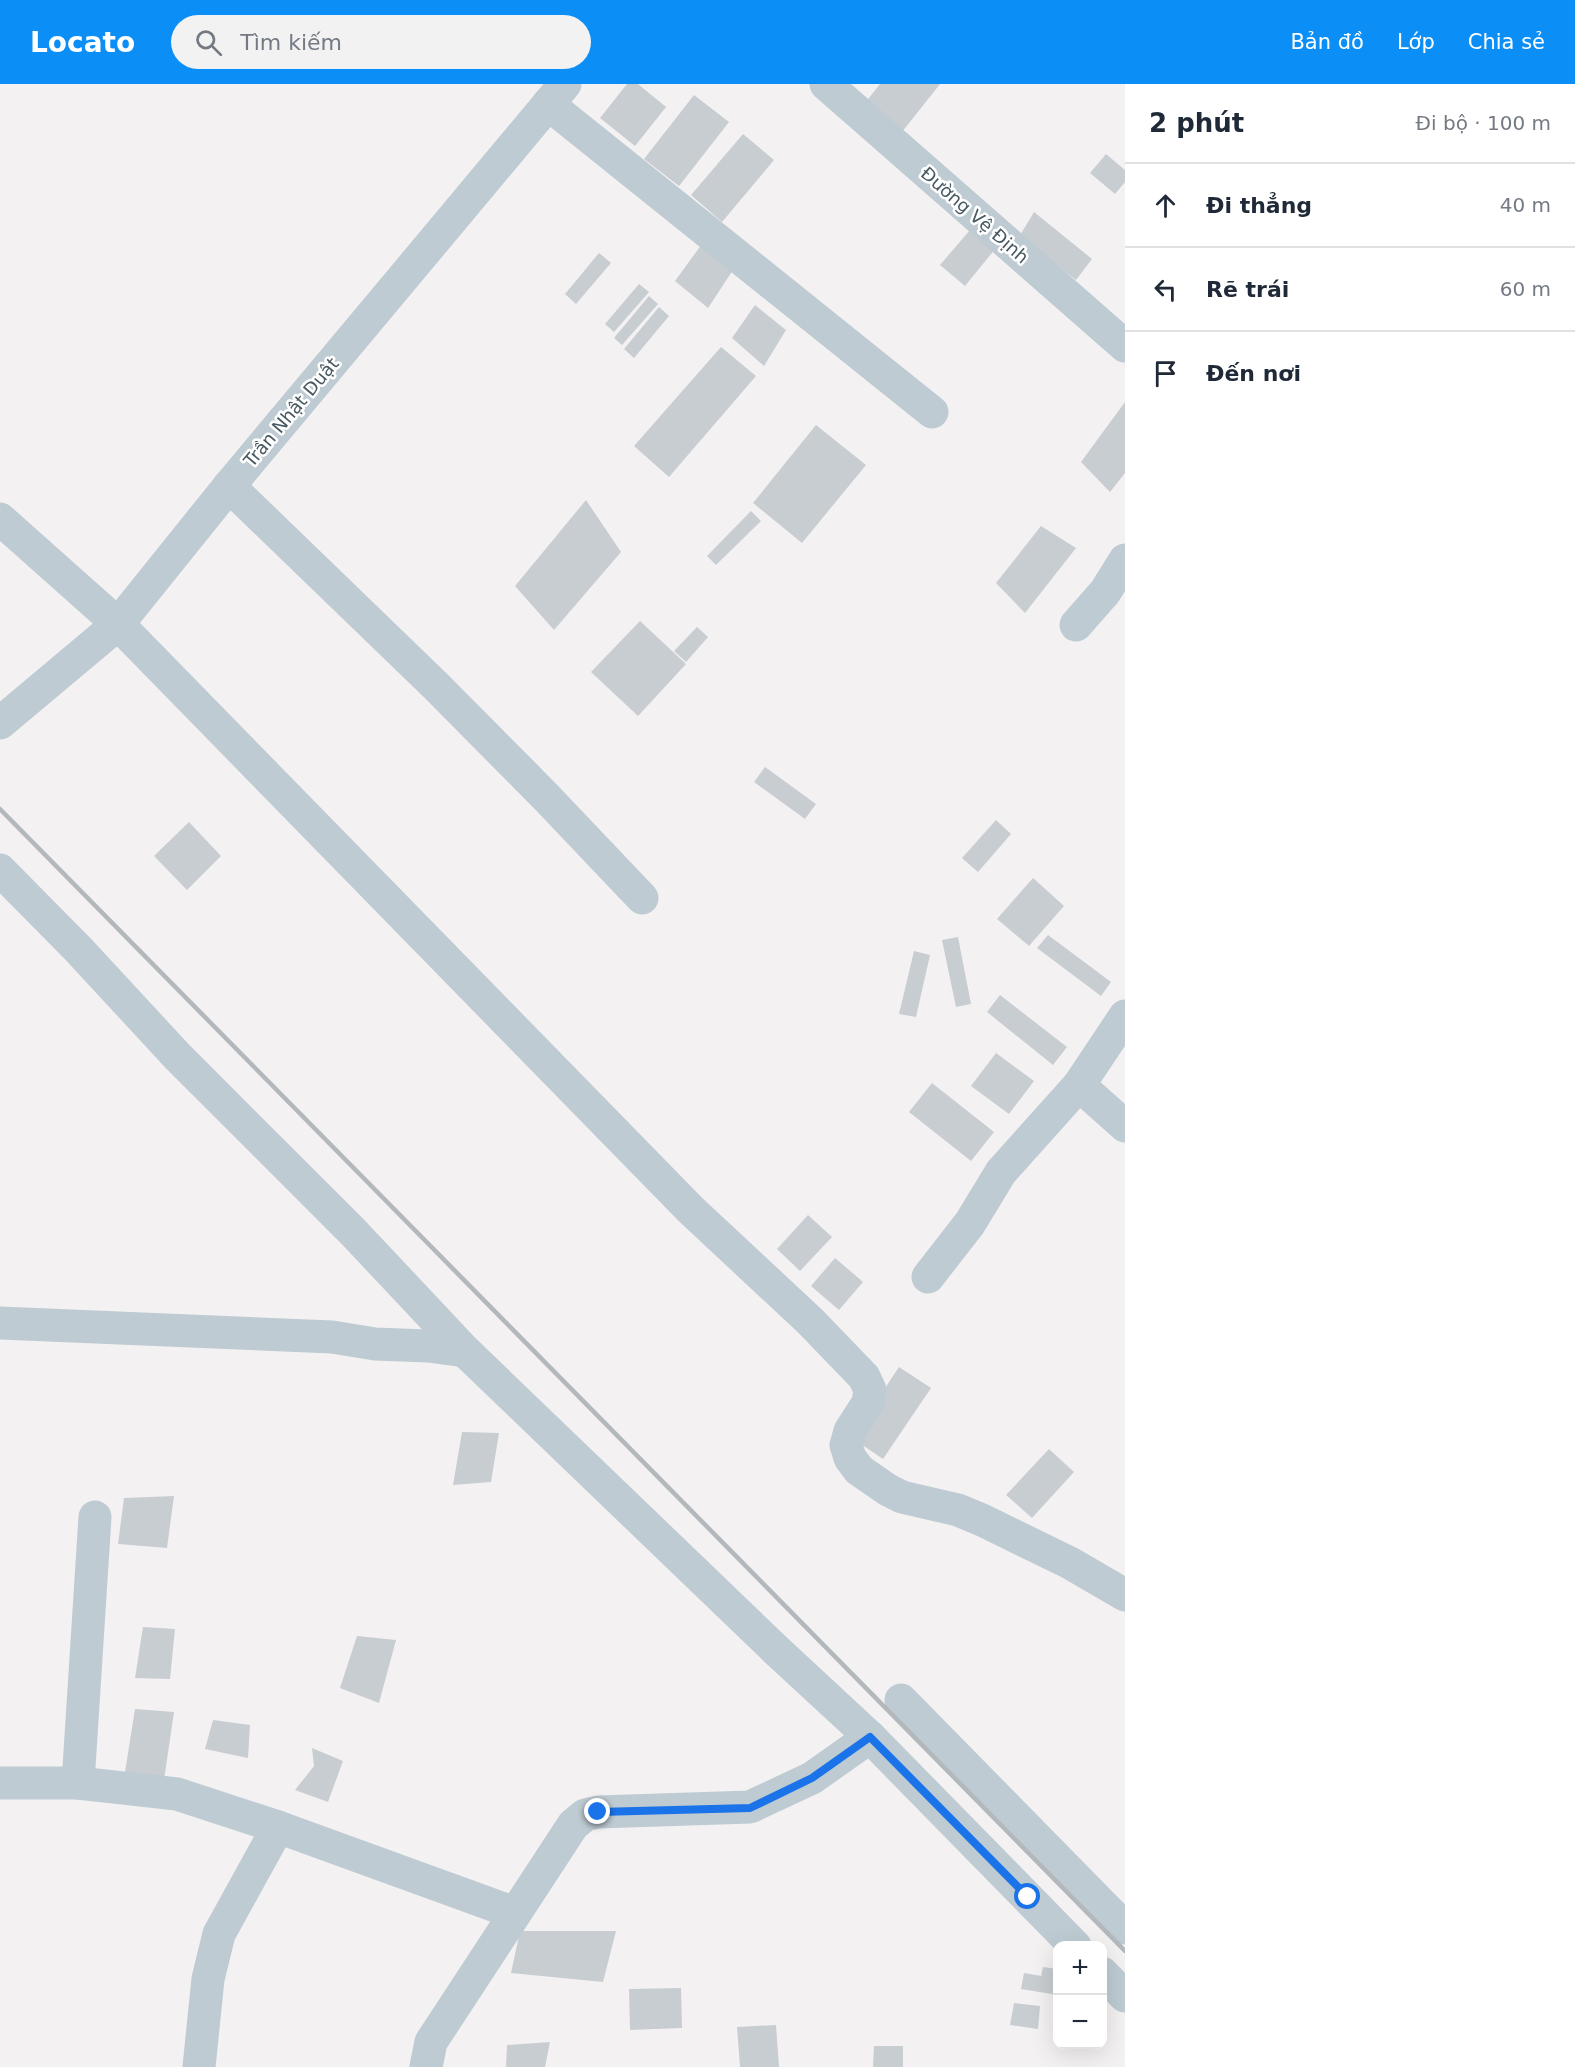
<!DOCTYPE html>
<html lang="vi">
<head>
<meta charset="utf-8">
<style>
  :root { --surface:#fff; --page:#f2f2f3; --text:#1f2937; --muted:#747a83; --line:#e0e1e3; --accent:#0b8ef5 }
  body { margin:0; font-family:"DejaVu Sans",sans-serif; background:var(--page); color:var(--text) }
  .controls { position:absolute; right:18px; bottom:18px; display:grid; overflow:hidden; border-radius:12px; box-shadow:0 6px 24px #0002 }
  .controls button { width:54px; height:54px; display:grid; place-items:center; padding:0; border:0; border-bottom:2px solid var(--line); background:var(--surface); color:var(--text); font:30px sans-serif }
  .stop { position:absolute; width:18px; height:18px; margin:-14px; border:4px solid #1a73e8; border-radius:50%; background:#fff }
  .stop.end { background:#1a73e8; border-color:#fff; box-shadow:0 2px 6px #0008 }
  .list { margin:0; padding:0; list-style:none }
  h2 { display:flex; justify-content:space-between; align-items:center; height:78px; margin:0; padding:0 24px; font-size:26px }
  h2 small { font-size:20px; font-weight:400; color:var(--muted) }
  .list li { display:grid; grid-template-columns:39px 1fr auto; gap:18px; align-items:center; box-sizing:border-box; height:84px; padding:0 24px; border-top:2px solid var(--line) }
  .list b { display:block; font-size:22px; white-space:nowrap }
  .list em { font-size:20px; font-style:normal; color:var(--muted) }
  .icon { flex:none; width:33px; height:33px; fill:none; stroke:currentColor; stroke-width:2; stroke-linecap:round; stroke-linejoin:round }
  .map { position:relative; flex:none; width:1125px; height:1983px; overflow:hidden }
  header { display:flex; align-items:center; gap:36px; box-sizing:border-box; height:84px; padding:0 30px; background:var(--accent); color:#fff }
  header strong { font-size:28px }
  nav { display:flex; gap:33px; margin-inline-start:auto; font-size:21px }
  .search { width:420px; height:54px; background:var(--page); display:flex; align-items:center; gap:15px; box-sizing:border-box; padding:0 21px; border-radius:33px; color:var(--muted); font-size:22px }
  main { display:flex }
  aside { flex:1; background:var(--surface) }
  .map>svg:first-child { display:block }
</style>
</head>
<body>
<header>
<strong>Locato</strong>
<div class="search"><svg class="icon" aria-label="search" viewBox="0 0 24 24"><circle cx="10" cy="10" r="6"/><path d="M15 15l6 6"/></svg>Tìm kiếm</div>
<nav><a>Bản đồ</a><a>Lớp</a><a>Chia sẻ</a></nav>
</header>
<main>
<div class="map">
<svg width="1125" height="1983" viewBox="0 0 1125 1983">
  <rect width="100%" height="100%" fill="#f4f1f2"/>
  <g fill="#c8cdd2">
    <path d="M627 0H638L666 23 635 62 600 34Z"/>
    <path d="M880 0H940L898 53 861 24Z"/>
    <path d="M694 11 729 38 679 102 644 75Z"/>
    <path d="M743 50 774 76 722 138 691 111Z"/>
    <path d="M1106 70 1125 86V98L1115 110 1090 89Z"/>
    <path d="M1034 128 1092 175 1076 196 1019 153Z"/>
    <path d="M976 139 1000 159 965 202 940 181Z"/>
    <path d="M702 160 733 186 708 224 675 197Z"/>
    <path d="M599 169 611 179 576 220 565 210Z"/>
    <path d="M639 200 649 208 614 248 605 240Z"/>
    <path d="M649 212 658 220 622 261 614 254Z"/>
    <path d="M755 221 786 246 764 282 732 254Z"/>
    <path d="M659 223 669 232 634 274 624 265Z"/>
    <path d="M721 263 756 292 669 393 634 362Z"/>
    <path d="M1125 318V389L1110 408 1081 378Z"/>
    <path d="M816 341 866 381 802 459 753 419Z"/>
    <path d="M586 416 621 468 554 546 515 502Z"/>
    <path d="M751 427 761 437 716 481 707 472Z"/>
    <path d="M1041 442 1076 464 1025 529 996 499Z"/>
    <path d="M640 537 686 580 638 632 591 588Z"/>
    <path d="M697 543 708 553 686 578 674 567Z"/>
    <path d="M765 683 816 720 805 735 754 698Z"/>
    <path d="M996 736 1011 750 978 788 962 774Z"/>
    <path d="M189 738 221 772 187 806 154 772Z"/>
    <path d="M1033 794 1064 822 1029 862 997 835Z"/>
    <path d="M1048 851 1111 898 1101 912 1037 864Z"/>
    <path d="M958 853 971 920 956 923 942 856Z"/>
    <path d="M914 867 930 871 916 933 899 930Z"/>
    <path d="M1000 911 1067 963 1053 981 987 928Z"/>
    <path d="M996 969 1034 997 1009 1030 971 1002Z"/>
    <path d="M932 999 994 1048 971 1077 909 1028Z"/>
    <path d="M808 1131 832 1153 800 1187 777 1165Z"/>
    <path d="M835 1174 863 1198 839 1226 811 1202Z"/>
    <path d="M899 1283 931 1304 883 1375 852 1354Z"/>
    <path d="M462 1348 499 1349 491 1398 453 1401Z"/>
    <path d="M1049 1365 1074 1388 1032 1434 1006 1411Z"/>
    <path d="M174 1412 167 1464 118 1460 124 1414Z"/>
    <path d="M143 1543 175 1545 170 1595 135 1594Z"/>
    <path d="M357 1552 396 1556 379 1619 340 1604Z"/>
    <path d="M135 1625 174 1628 164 1696 125 1688Z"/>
    <path d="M213 1636 250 1641 248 1674 205 1665Z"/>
    <path d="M312 1664 343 1677 328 1718 295 1706 314 1682Z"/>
    <path d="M520 1847H616L603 1898 511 1889Z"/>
    <path d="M1043 1883 1058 1885V1911L1021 1905 1024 1889 1041 1892Z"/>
    <path d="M681 1904 682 1944 630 1946 629 1905Z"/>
    <path d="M1014 1919 1040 1922 1038 1945 1010 1941Z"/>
    <path d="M776 1941 779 1983H740L737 1943Z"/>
    <path d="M550 1958 545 1983H506L507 1961Z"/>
    <path d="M874 1962H903V1983H873Z"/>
  </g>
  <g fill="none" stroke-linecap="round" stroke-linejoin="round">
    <g stroke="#becbd2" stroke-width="33">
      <path d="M826 0 1125 262"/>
      <path d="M548 20 932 328"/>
      <path d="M229 402 436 602 546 713 642 814"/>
      <path d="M0 435 118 540 691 1126 810 1237 864 1293 870 1306 868 1319 850 1347 846 1361 850 1374 859 1386 888 1406 902 1413 958 1426 982 1436 1070 1479 1125 1511"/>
      <path d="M1076 541 1105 508 1125 476"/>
      <path d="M0 639 118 540 229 402 565 0"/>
      <path d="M0 786 78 865 178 973 354 1149 465 1267 776 1566 870 1653 1075 1862"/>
      <path d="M1079 1001 1125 1042"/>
      <path d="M928 1193 970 1139 1001 1088 1079 1001 1125 932"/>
      <path d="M0 1239 332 1253 375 1260 428 1262 465 1267"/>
      <path d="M901 1616 1125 1844"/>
      <path d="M0 1699H78L177 1710 278 1743 515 1829"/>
      <path d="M78 1699 95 1433"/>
      <path d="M1102 1889 1125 1912"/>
      <path d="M199 1983 208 1895 219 1850 278 1743"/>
      <path d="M426 1983 431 1958 573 1741 585 1731 598 1728 750 1723 812 1694 870 1653"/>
    </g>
    <path stroke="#b3b8bc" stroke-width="4.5" d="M0 725 1125 1867"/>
  </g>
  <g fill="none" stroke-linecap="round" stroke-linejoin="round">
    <path stroke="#1a73e8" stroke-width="8" d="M598 1728 750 1724 812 1694 870 1653 1028 1813"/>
  </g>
  <g text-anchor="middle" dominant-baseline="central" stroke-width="5" stroke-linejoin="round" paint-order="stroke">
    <g font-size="18" fill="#475861" stroke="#fff">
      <text transform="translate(975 131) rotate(41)">Đường Vệ Định</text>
      <text transform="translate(291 328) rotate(-50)">Trần Nhật Duật</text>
    </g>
  </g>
</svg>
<div class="controls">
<button>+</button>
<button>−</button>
</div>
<div class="stop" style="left:1028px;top:1813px"></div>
<div class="stop end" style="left:598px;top:1728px"></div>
</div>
<aside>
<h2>2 phút<small>Đi bộ · 100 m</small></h2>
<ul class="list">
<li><svg class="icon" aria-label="ahead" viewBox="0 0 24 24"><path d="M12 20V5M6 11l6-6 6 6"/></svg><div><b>Đi thẳng</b></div><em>40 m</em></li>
<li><svg class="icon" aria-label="left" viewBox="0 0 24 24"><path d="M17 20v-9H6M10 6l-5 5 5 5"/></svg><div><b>Rẽ trái</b></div><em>60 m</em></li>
<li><svg class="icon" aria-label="arrive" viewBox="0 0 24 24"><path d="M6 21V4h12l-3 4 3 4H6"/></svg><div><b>Đến nơi</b></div></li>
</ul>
</aside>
</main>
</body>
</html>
